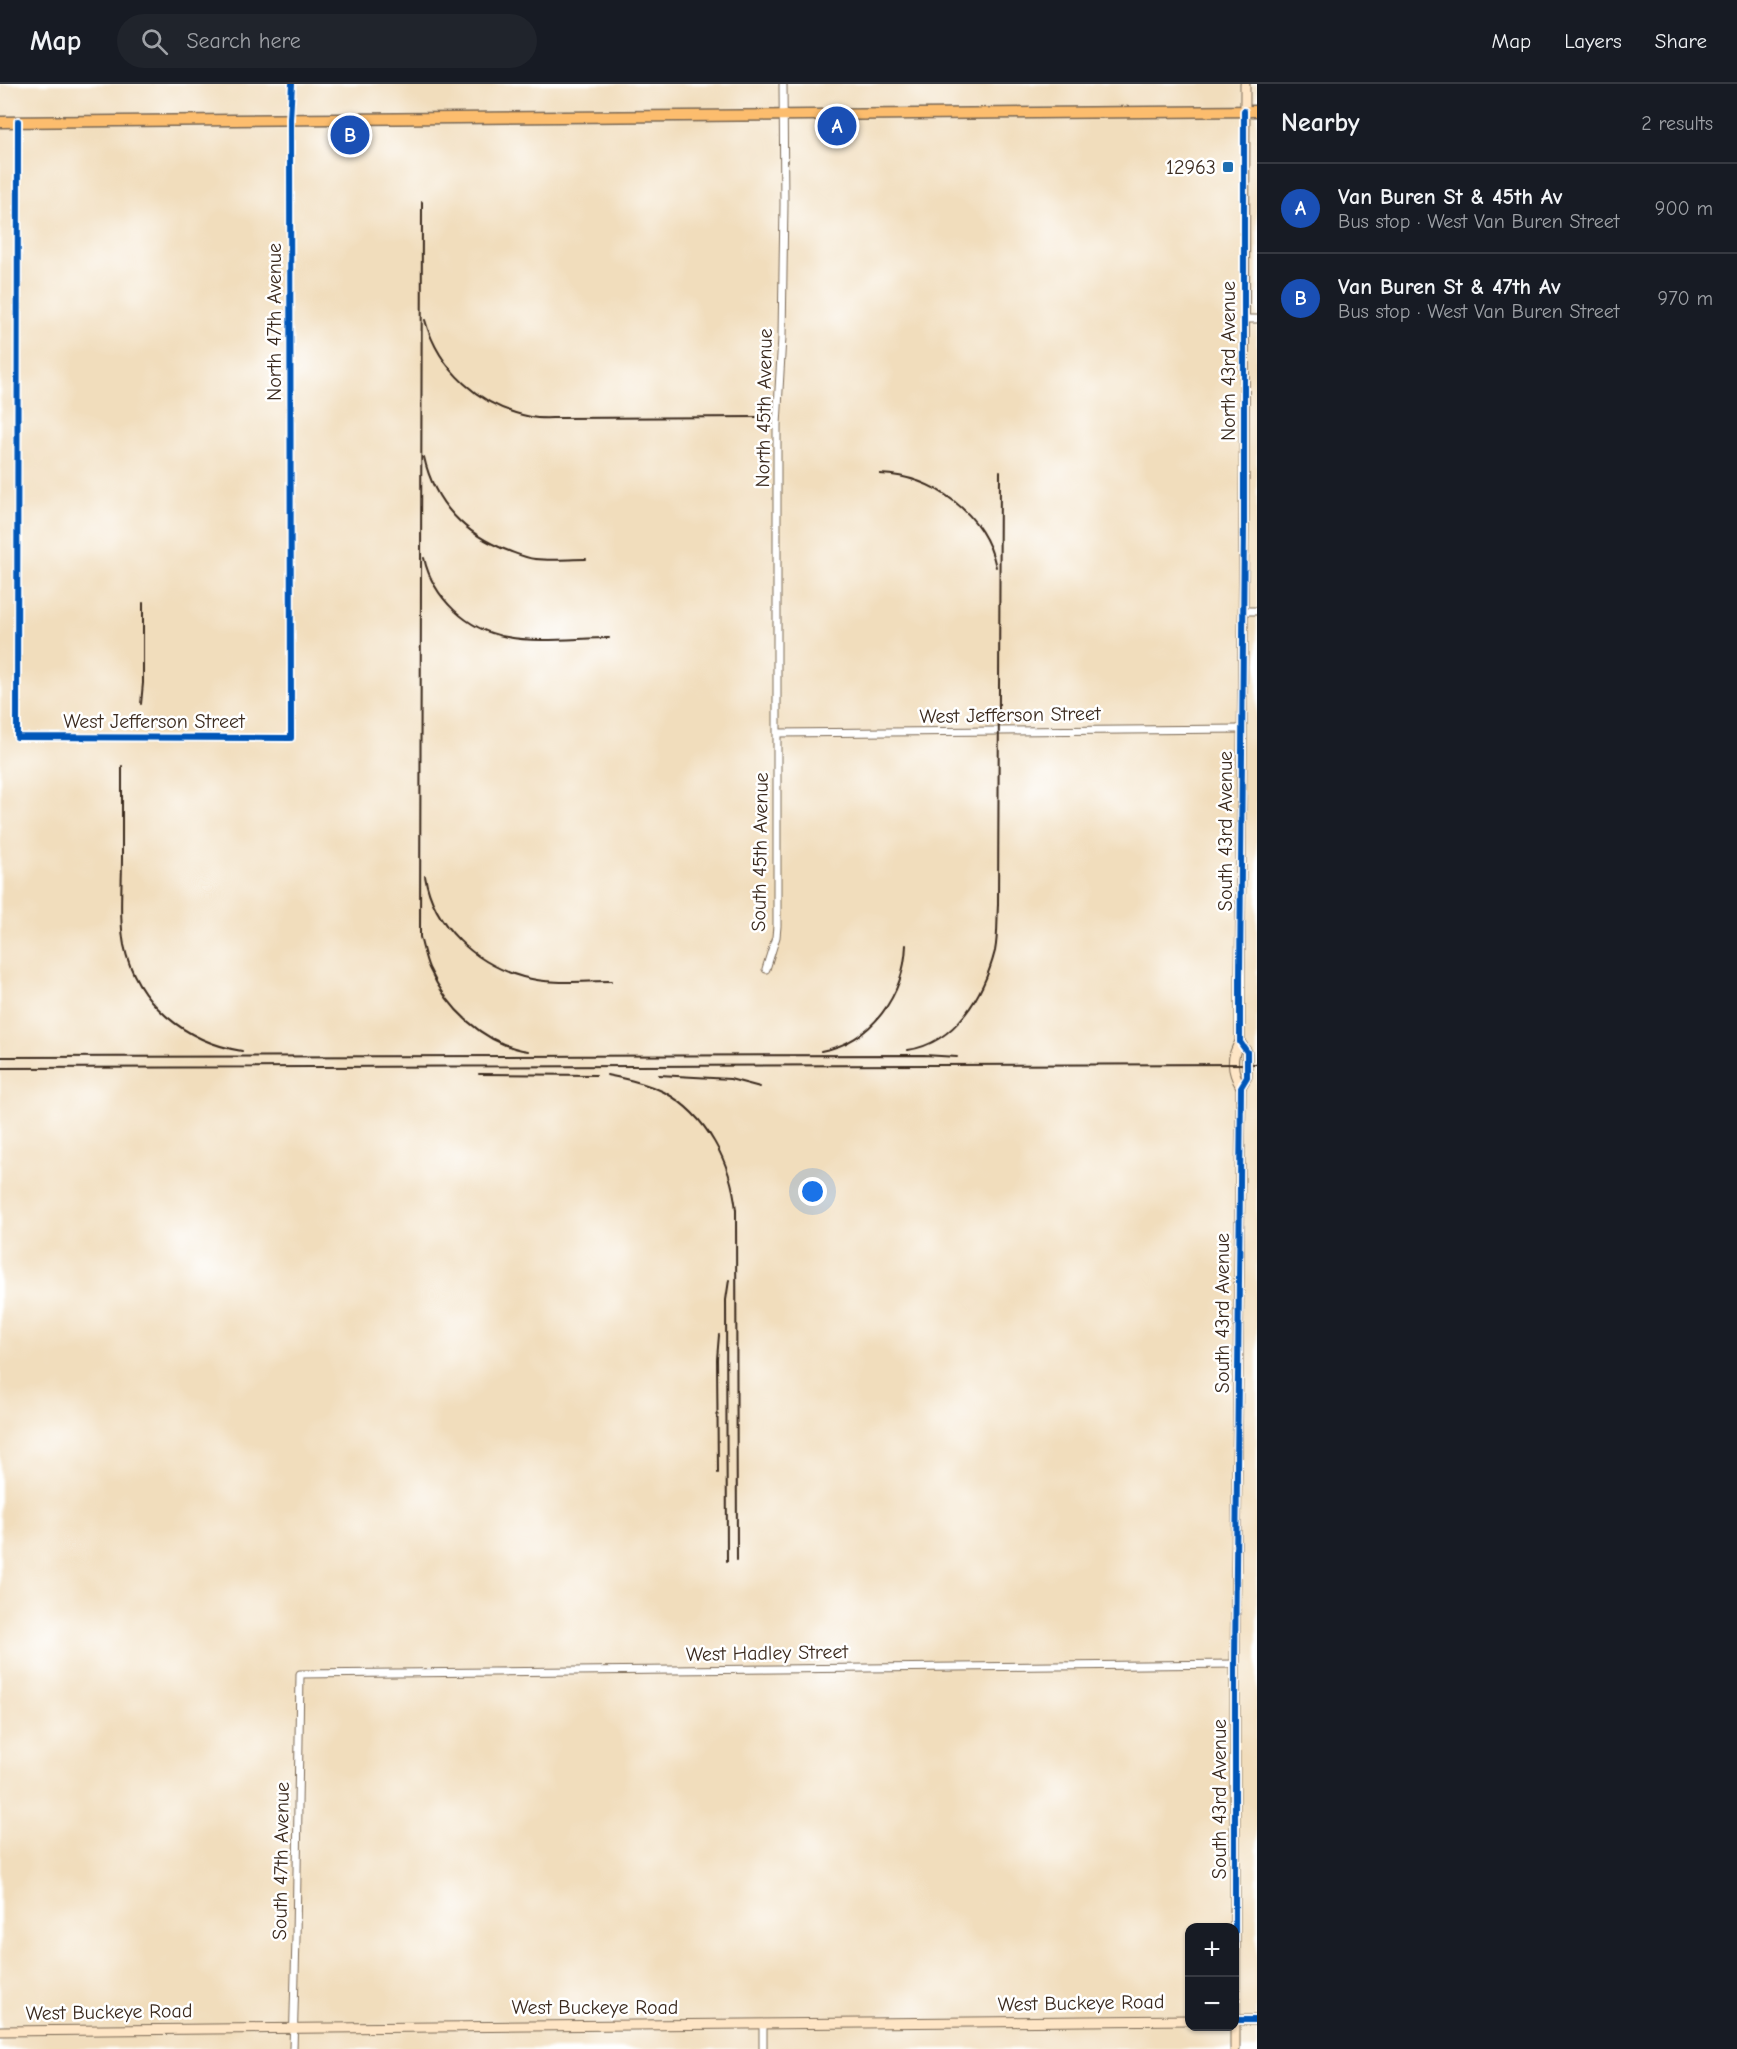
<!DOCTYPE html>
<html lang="en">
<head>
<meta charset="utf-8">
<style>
  :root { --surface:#171b24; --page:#20242c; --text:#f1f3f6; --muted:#9ea1a6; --line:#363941; --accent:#d93025 }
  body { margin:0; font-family:"Comic Neue",sans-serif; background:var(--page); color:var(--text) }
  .controls { position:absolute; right:18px; bottom:18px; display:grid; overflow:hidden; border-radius:12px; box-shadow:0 2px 4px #0004 }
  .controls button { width:54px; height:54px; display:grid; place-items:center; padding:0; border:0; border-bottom:2px solid var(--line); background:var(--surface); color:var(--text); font:30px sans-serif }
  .you { position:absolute; left:813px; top:1108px; width:21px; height:21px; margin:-15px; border:4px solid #fff; border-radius:50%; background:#1a73e8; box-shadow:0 0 0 9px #1a73e833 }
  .badge { display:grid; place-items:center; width:39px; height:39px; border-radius:50%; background:var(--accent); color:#fff; font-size:20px; font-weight:700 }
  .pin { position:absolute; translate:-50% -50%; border:3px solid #fff; box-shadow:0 2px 6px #0006 }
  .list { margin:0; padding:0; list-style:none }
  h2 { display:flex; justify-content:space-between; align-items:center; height:78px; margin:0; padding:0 24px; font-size:26px }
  h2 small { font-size:20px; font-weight:400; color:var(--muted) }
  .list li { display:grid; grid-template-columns:39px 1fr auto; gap:18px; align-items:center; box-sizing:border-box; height:90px; padding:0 24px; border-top:2px solid var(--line) }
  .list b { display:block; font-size:22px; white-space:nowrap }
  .list p { margin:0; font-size:20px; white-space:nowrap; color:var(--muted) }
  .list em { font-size:20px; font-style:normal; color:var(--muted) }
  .icon { flex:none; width:33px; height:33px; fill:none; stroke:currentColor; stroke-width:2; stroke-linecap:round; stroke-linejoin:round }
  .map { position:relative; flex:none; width:1257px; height:1965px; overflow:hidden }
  header { display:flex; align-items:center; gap:36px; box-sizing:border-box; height:84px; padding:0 30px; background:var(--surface); border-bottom:2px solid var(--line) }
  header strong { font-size:28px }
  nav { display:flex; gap:33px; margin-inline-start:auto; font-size:21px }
  .search { width:420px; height:54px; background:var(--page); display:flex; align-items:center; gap:15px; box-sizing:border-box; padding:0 21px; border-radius:33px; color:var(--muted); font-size:22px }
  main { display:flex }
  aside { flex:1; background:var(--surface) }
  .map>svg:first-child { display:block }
</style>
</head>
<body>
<header>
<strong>Map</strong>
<div class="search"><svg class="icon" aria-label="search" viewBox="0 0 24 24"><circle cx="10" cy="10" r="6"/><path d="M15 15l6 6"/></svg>Search here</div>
<nav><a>Map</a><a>Layers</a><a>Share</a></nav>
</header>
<main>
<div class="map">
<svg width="1257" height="1965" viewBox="0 0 1257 1965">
  <rect width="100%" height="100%" fill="#fff"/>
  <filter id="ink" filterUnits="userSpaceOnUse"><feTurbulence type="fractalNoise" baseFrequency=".0167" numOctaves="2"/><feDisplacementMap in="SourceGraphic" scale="12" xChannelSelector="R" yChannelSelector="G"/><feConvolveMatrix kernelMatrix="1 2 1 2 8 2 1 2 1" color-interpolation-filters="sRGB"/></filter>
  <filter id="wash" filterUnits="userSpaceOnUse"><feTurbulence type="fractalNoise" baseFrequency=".008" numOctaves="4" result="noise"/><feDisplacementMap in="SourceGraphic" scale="24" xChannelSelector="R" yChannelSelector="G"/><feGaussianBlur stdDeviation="1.35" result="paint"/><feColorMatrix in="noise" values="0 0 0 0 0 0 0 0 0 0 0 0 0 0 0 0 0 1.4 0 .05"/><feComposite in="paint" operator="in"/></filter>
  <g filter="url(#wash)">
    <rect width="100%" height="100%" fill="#f1ddbc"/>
  </g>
  <g filter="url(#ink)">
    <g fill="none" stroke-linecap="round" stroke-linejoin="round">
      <defs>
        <g id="street">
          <path d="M18 37 17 653 291 654 290 35 292 0"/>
          <path d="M1245 235H1257"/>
          <path d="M1244 527H1257"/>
          <path d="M778 649 1242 645"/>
          <path d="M766 885 776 853 777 842V341L782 253 784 120 783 0"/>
          <path d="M763 1940V1965"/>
          <path d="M293 1965 296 1854 300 1590 1235 1580"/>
        </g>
        <g id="secondary">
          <path d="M1240 958C1230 973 1232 988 1241 1003"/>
          <path d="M1234 1936H1257"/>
          <path d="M0 1947 1190 1936"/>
          <path d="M1235 1965V1580L1241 1003 1247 993V968L1240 958V895L1244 442 1245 0"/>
        </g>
        <path id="primary" d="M0 38 1257 27"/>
      </defs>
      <use href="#street" stroke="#7b6955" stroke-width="9"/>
      <use href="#secondary" stroke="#7b6955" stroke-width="11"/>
      <use href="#primary" stroke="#7b6955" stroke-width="13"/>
      <use href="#street" stroke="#fff" stroke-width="7"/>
      <use href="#secondary" stroke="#fee5c5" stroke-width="9"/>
      <use href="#primary" stroke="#fcbd6e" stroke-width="10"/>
      <g stroke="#3b2a1e" stroke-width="2">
        <path d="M422 118 420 853C423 863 425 875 429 884 447 924 483 960 528 967"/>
        <path d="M425 236C439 286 480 323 531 333 540 335 550 334 559 334L761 333"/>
        <path d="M424 373C434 419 465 451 509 467 517 470 526 474 535 475 552 477 569 475 586 475"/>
        <path d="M880 390C934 392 984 429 996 483"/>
        <path d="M424 474C433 514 467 546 507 553 537 559 578 554 609 554"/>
        <path d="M141 620 143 599V519"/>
        <path d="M122 682C122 713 122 744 122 774 122 803 119 833 124 861 136 919 186 958 242 967"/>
        <path d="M425 792C433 842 476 880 523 893 551 901 583 897 611 897"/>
        <path d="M908 966C956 959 984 910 995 867 998 852 997 836 998 821L1000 387"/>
        <path d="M821 967C872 958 904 911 906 861"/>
        <path d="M0 973 924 971 957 973"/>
        <path d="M0 984 1257 980"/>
        <path d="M479 990 596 991"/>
        <path d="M607 991C626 995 646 999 664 1008 708 1032 731 1079 736 1126L737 1476"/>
        <path d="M659 991 730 995 760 1003"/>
        <path d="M718 1389 717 1275 719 1251"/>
        <path d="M727 1477 726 1216 729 1196"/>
      </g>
      <defs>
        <g id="cycleway">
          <path d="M1244 27V442L1240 895V958L1247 968V993L1241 1003 1235 1580V1936H1257"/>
          <path d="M18 37 17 653 291 654 290 35 292 0"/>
        </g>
      </defs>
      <use href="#cycleway" stroke="#fff" stroke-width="10"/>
      <use href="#cycleway" stroke="#0057b8" stroke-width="6"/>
    </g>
  </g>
  <rect fill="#1f6fb2" stroke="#fff" stroke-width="2" x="1222" y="77" width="12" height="12" rx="3"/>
  <g text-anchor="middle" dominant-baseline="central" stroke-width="5" stroke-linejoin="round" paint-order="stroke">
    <g font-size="20" fill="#3b2a1e" stroke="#fff" text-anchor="end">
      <text x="1216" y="83">12963</text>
    </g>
    <g font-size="20" fill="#3b2a1e" stroke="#fff">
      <text transform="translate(274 238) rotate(-90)">North 47th Avenue</text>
      <text transform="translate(1228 277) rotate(-90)">North 43rd Avenue</text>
      <text transform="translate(764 324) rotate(-89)">North 45th Avenue</text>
      <text transform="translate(1010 631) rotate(-1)">West Jefferson Street</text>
      <text x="154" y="637">West Jefferson Street</text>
      <text transform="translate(1225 747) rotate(-90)">South 43rd Avenue</text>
      <text transform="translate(760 768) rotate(-89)">South 45th Avenue</text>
      <text transform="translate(1222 1229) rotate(-90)">South 43rd Avenue</text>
      <text transform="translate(767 1569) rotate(-1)">West Hadley Street</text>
      <text transform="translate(1219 1715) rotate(-90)">South 43rd Avenue</text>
      <text transform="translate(281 1777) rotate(-89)">South 47th Avenue</text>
      <text transform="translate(1081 1919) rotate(-1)">West Buckeye Road</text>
      <text x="595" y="1923">West Buckeye Road</text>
      <text transform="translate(109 1928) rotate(-1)">West Buckeye Road</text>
    </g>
  </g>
</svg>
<div class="controls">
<button>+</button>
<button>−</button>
</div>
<div class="you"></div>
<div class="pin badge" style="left:837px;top:42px;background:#1a4fb4">A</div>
<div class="pin badge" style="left:350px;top:51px;background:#1a4fb4">B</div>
</div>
<aside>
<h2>Nearby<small>2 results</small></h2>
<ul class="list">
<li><span class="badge" style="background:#1a4fb4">A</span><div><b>Van Buren St &amp; 45th Av</b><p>Bus stop · West Van Buren Street</p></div><em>900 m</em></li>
<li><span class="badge" style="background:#1a4fb4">B</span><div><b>Van Buren St &amp; 47th Av</b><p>Bus stop · West Van Buren Street</p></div><em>970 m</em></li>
</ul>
</aside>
</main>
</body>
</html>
